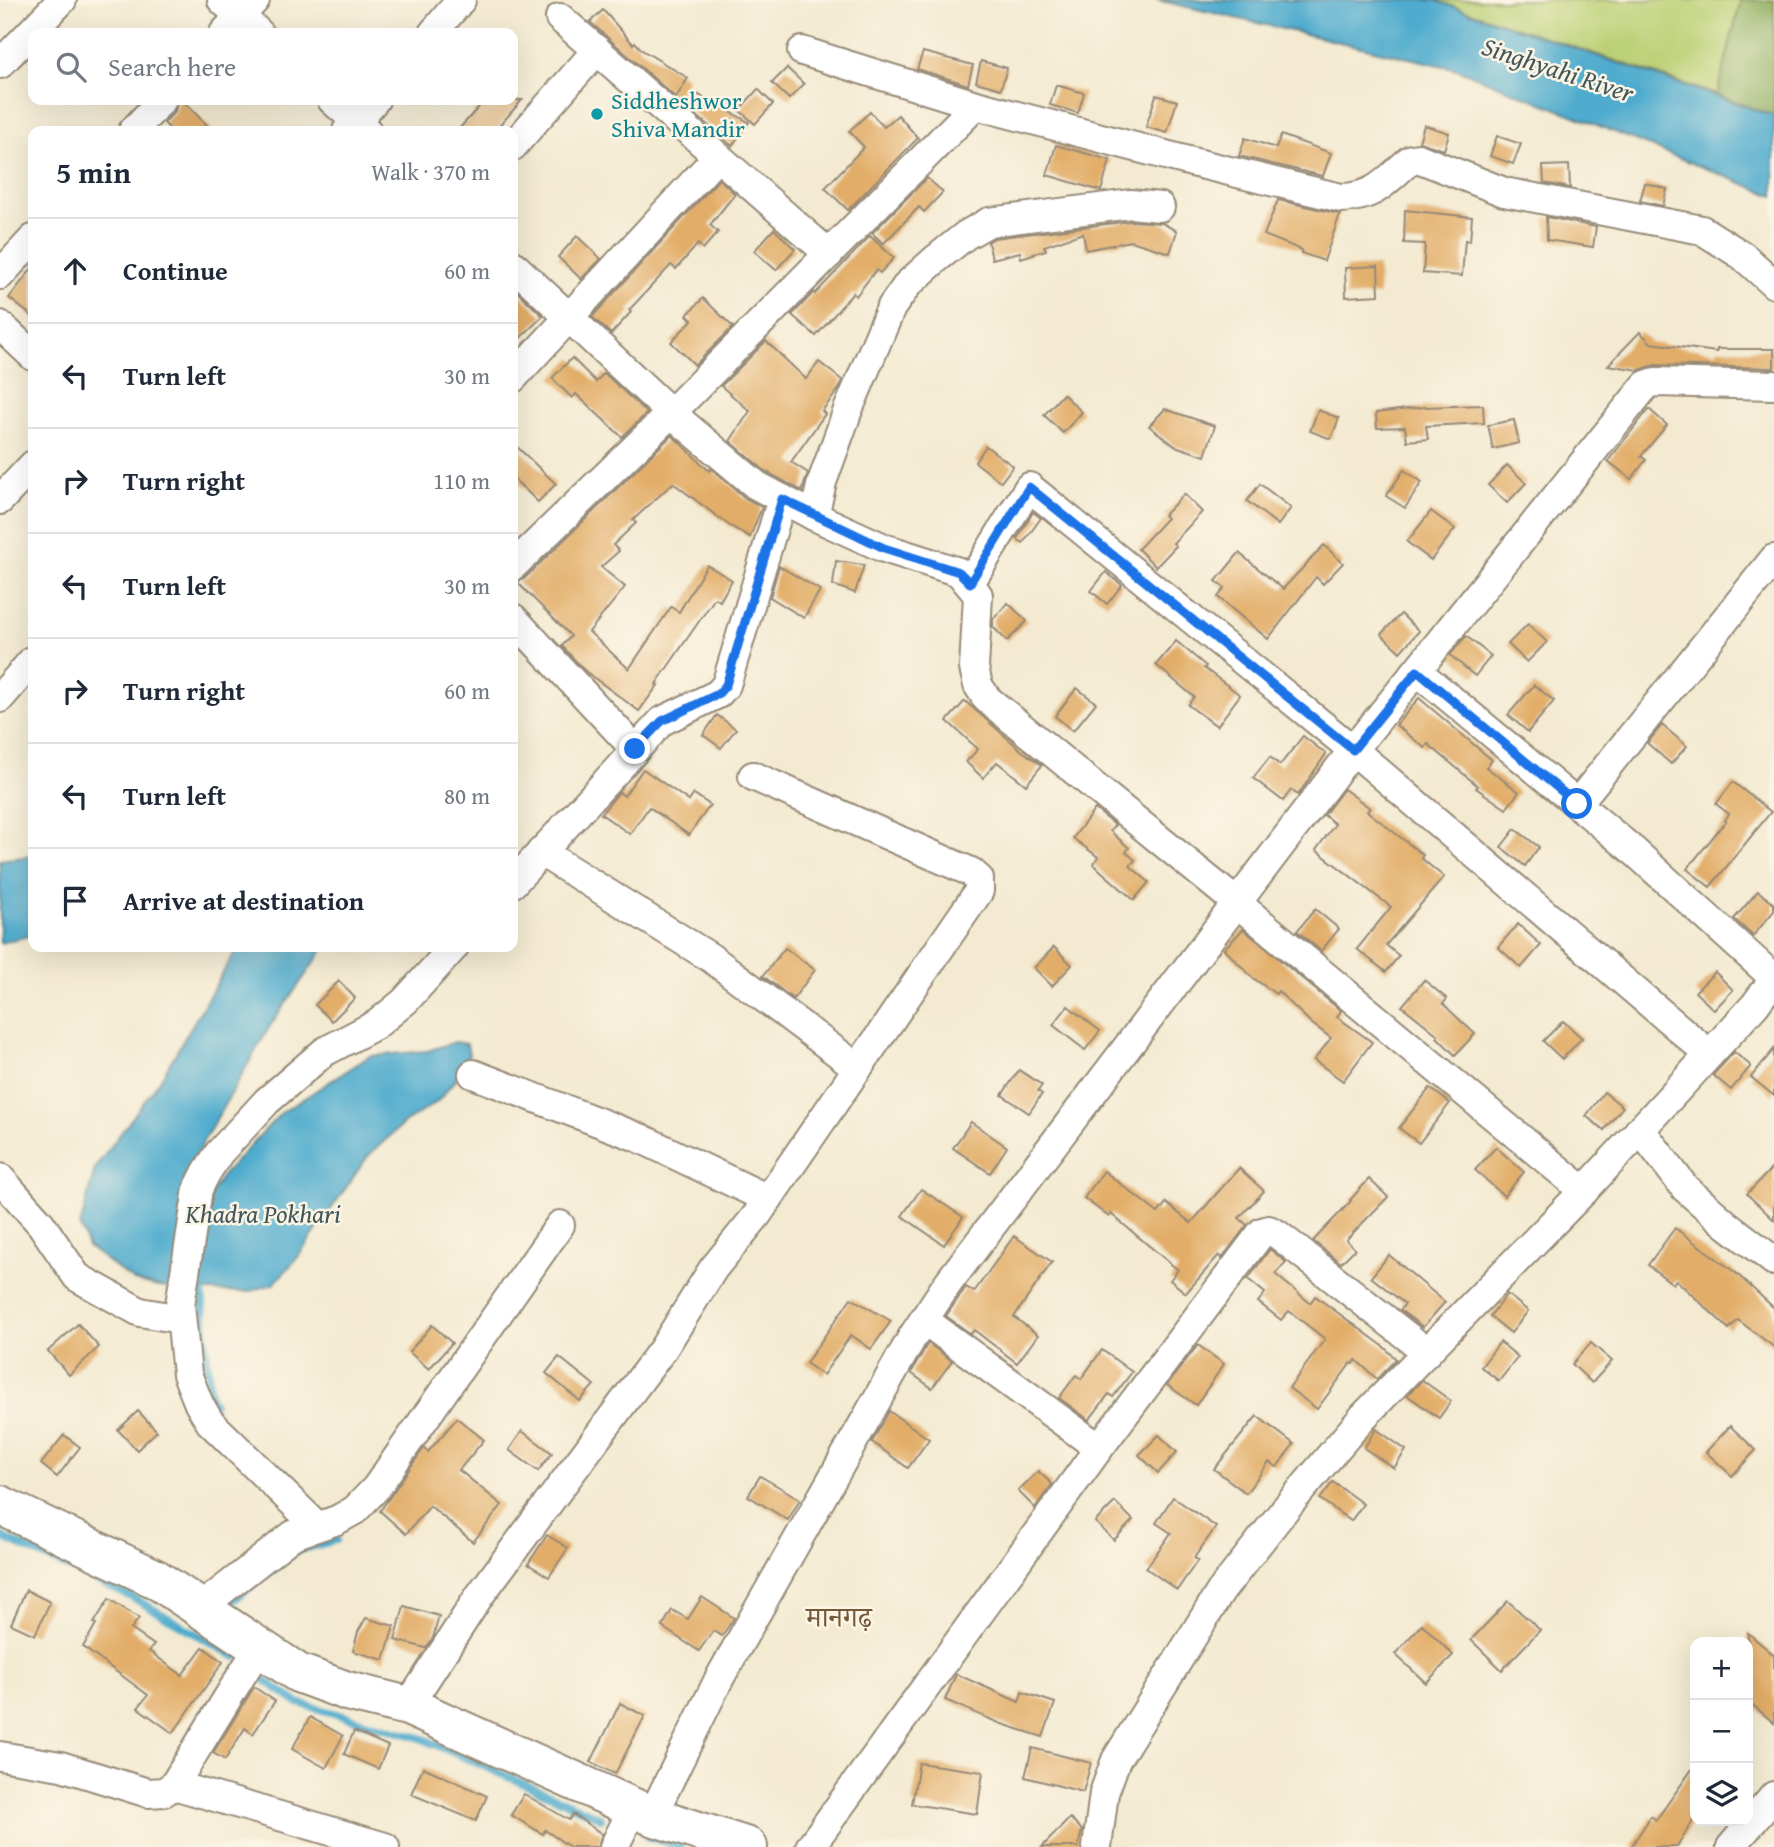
<!DOCTYPE html>
<html lang="en">
<head>
<meta charset="utf-8">
<style>
  :root { --surface:#fff; --page:#f2f2f3; --text:#1f2937; --muted:#747a83; --line:#e0e1e3 }
  body { margin:0; font-family:"Gentium Book Plus","Noto Serif Devanagari",serif; background:var(--page); color:var(--text) }
  .controls { position:absolute; right:21px; bottom:21px; display:grid; overflow:hidden; border-radius:14px; box-shadow:0 7px 28px #0002 }
  .controls button { width:63px; height:63px; display:grid; place-items:center; padding:0; border:0; border-bottom:2px solid var(--line); background:var(--surface); color:var(--text); font:35px sans-serif }
  .stop { position:absolute; width:21px; height:21px; margin:-16px; border:5px solid #1a73e8; border-radius:50%; background:#fff }
  .stop.end { background:#1a73e8; border-color:#fff; box-shadow:0 2px 7px #0008 }
  .list { margin:0; padding:0; list-style:none }
  h2 { display:flex; justify-content:space-between; align-items:center; height:91px; margin:0; padding:0 28px; font-size:30px }
  h2 small { font-size:23px; font-weight:400; color:var(--muted) }
  .list li { display:grid; grid-template-columns:46px 1fr auto; gap:21px; align-items:center; box-sizing:border-box; height:105px; padding:0 28px; border-top:2px solid var(--line) }
  .list b { display:block; font-size:26px; white-space:nowrap }
  .list em { font-size:23px; font-style:normal; color:var(--muted) }
  .icon { flex:none; width:38px; height:38px; fill:none; stroke:currentColor; stroke-width:2; stroke-linecap:round; stroke-linejoin:round }
  .map { position:relative; flex:none; width:1774px; height:1847px; overflow:hidden }
  .search { position:absolute; background:var(--surface); box-shadow:0 7px 28px #0002; left:28px; top:28px; width:490px; height:77px; display:flex; align-items:center; gap:18px; box-sizing:border-box; padding:0 24px; border-radius:14px; color:var(--muted); font-size:26px }
  .panel { position:absolute; background:var(--surface); box-shadow:0 7px 28px #0002; left:28px; top:126px; width:490px; height:826px; border-radius:14px }
  .map>svg:first-child { display:block }
</style>
</head>
<body>
<div class="map">
<svg width="1774" height="1847" viewBox="0 0 1774 1847">
  <rect width="100%" height="100%" fill="#fcf5e5"/>
  <filter id="ink" filterUnits="userSpaceOnUse"><feTurbulence type="fractalNoise" baseFrequency=".0143" numOctaves="2"/><feDisplacementMap in="SourceGraphic" scale="14" xChannelSelector="R" yChannelSelector="G"/><feConvolveMatrix kernelMatrix="1 2 1 2 8 2 1 2 1" color-interpolation-filters="sRGB"/></filter>
  <filter id="wash" filterUnits="userSpaceOnUse"><feTurbulence type="fractalNoise" baseFrequency=".00686" numOctaves="4" result="noise"/><feDisplacementMap in="SourceGraphic" scale="28" xChannelSelector="R" yChannelSelector="G"/><feGaussianBlur stdDeviation="1.57" result="paint"/><feColorMatrix in="noise" values="0 0 0 0 0 0 0 0 0 0 0 0 0 0 0 0 0 1.4 0 .05"/><feComposite in="paint" operator="in"/></filter>
  <g filter="url(#wash)">
    <rect width="100%" height="100%" fill="#f3ead1"/>
    <path fill="#bbd074" stroke="#7b7d49" stroke-width="2" d="M1434 0H1741L1717 95Z"/>
    <path fill="#94b266" stroke="#686e42" stroke-width="2" d="M1741 0H1774V116L1717 95Z"/>
    <g fill="#4facce" stroke="#456b76" stroke-width="2">
      <path d="M1157 0H1434L1774 116V196L1457 69Z"/>
      <path d="M33 856V935L0 943V860Z"/>
      <path d="M238 947H325L270 1026 203 1142 196 1164 208 1198 221 1177 281 1113 370 1056 427 1051 455 1042 467 1044 469 1055 455 1080 437 1102 404 1123 368 1156 298 1257 274 1284 248 1292 202 1291 158 1287 134 1281 88 1247 80 1227 95 1168 160 1080Z"/>
    </g>
    <g fill="none" stroke-linecap="round" stroke-linejoin="round">
      <g stroke="#4facce" stroke-width="8">
        <path d="M202 1291 210 1396 214 1403"/>
        <path d="M0 1536 132 1597 236 1657"/>
        <path d="M230 1603 296 1551 336 1540"/>
        <path d="M263 1679 298 1703 421 1738 601 1818"/>
        <path d="M648 1837 681 1847"/>
      </g>
    </g>
    <g id="blocks">
      <g fill="#e2ad67">
        <path d="M603 10 633 44 635 42 642 50 688 78 676 98 590 22Z"/>
        <path d="M923 52 973 65 968 85 917 69Z"/>
        <path d="M981 61 1007 68 1001 89 976 82Z"/>
        <path d="M787 68 804 84 789 99 772 83Z"/>
        <path d="M1056 85 1084 93 1078 113 1050 105Z"/>
        <path d="M758 89 773 104 755 124 739 110Z"/>
        <path d="M697 94 749 122 732 146 689 109Z"/>
        <path d="M1156 95 1177 101 1167 133 1146 127Z"/>
        <path d="M178 100H182L213 131H172L164 123 175 111Z"/>
        <path d="M485 100H522L495 131H457Z"/>
        <path d="M870 112 884 127 898 115 918 138 848 210 825 188 864 147 849 131Z"/>
        <path d="M1424 125 1449 133 1444 150 1419 142Z"/>
        <path d="M1281 135 1331 153 1323 176 1239 156 1245 138 1276 148Z"/>
        <path d="M1497 136 1521 144 1513 164 1490 156Z"/>
        <path d="M1056 145 1110 160 1101 191 1047 175Z"/>
        <path d="M1569 165 1570 188 1544 183 1543 166Z"/>
        <path d="M927 178 943 192 924 212 919 207 883 244 872 233Z"/>
        <path d="M719 179 735 194 710 225 718 232 703 249 698 244 676 269 671 265 629 310 631 312 611 334 592 317Z"/>
        <path d="M1645 183 1667 189 1663 206 1640 201Z"/>
        <path d="M1278 200 1340 214 1324 261 1301 253 1302 250 1264 235Z"/>
        <path d="M1405 210 1472 217 1470 241 1465 240 1462 276 1423 273 1425 244 1404 243Z"/>
        <path d="M1546 217 1596 227 1593 247 1547 240Z"/>
        <path d="M1131 221 1162 223 1177 231 1170 253 1131 241 1086 250 1083 233 1044 246 1046 250 1021 258 1020 252 992 259 988 242 994 238Z"/>
        <path d="M774 229 795 249 776 270 754 251Z"/>
        <path d="M577 236 601 259 581 279 558 257Z"/>
        <path d="M870 236 894 258 880 273 876 270 856 296 853 293 816 336 792 315 814 292 815 294Z"/>
        <path d="M1378 266 1379 295 1346 297 1345 268Z"/>
        <path d="M33 267V317L9 298Z"/>
        <path d="M513 288 543 316 513 345Z"/>
        <path d="M703 298 733 327 695 365 671 342 692 320 687 315Z"/>
        <path d="M1640 332 1651 343 1717 352V349H1774V368L1655 365 1639 370 1608 365Z"/>
        <path d="M766 341 806 379 819 362 842 380 839 389 822 411 825 414 791 462 808 473 802 491 765 471 730 441 750 411 721 386Z"/>
        <path d="M572 358 596 382 604 373 647 413 622 437 576 394 572 398 552 378Z"/>
        <path d="M1063 394 1082 412 1063 433 1044 415Z"/>
        <path d="M1483 405 1484 423 1426 426 1428 439 1407 441 1405 427 1377 428 1376 413 1424 407Z"/>
        <path d="M1165 409 1215 426 1205 456 1175 446 1149 426Z"/>
        <path d="M1649 409 1667 425 1641 456 1646 460 1631 479 1608 461Z"/>
        <path d="M1318 410 1339 418 1331 439 1310 431Z"/>
        <path d="M1514 420 1519 443 1493 449 1488 425Z"/>
        <path d="M672 435 709 471 711 468 745 498 762 507 750 537 730 526 673 483 633 520 636 523 613 545 619 551 601 567 625 587 589 632 629 669 671 607 679 612 707 565 732 580 720 601 715 598 656 684 658 685 639 711 585 671 562 646 571 636 517 582 525 578Z"/>
        <path d="M513 443 556 484 538 502 513 478Z"/>
        <path d="M986 446 1013 466 1001 482 975 462Z"/>
        <path d="M1507 465 1526 483 1507 503 1488 485Z"/>
        <path d="M1404 470 1422 482 1405 508 1386 496Z"/>
        <path d="M1260 484 1291 508 1278 525 1247 501Z"/>
        <path d="M1184 494 1202 512 1173 543 1176 546 1156 567 1138 549 1167 518 1164 515Z"/>
        <path d="M1431 511 1455 529 1431 560 1407 542Z"/>
        <path d="M1033 512 1041 518 1023 543 1017 539Z"/>
        <path d="M1324 545 1343 563 1323 584 1316 577 1268 639 1218 597 1225 588 1216 581 1239 553 1283 589Z"/>
        <path d="M836 561 864 565 855 593 833 585Z"/>
        <path d="M779 566 820 590 804 618 770 597Z"/>
        <path d="M1106 572 1122 585 1107 604 1091 591Z"/>
        <path d="M1008 603 1027 621 1007 641 993 627V619Z"/>
        <path d="M1401 614 1419 631 1400 652 1381 634Z"/>
        <path d="M1528 624 1547 642 1527 662 1508 644Z"/>
        <path d="M1466 636 1491 656 1475 676 1450 655Z"/>
        <path d="M1176 641 1206 666 1204 668 1240 695 1217 726 1188 705 1194 697 1156 665Z"/>
        <path d="M1534 685 1554 701 1528 732 1508 715Z"/>
        <path d="M1077 688 1096 703 1073 731 1055 716Z"/>
        <path d="M1419 698 1492 760 1486 767 1519 792 1506 809 1476 788 1478 786 1428 744 1425 748 1396 725Z"/>
        <path d="M965 701 1022 751 1042 765 1026 785 997 762 983 778 966 762 978 749 947 721Z"/>
        <path d="M717 715 736 729 721 748 703 735Z"/>
        <path d="M1662 725 1687 746 1671 764 1647 743Z"/>
        <path d="M1303 736 1326 754 1298 795 1291 790 1283 801 1253 778 1270 757 1280 765Z"/>
        <path d="M643 769 689 801 694 794 710 805 689 835 649 807 630 834 601 814 619 792 624 796Z"/>
        <path d="M1733 782 1771 812 1710 887 1687 869 1726 821 1725 820 1729 814 1716 804Z"/>
        <path d="M1344 789 1370 808 1367 811 1423 855 1421 858 1444 877 1386 945 1399 956 1386 972 1357 949 1391 907 1316 850 1335 824 1324 815Z"/>
        <path d="M1095 809 1115 825 1110 831 1129 848 1126 852 1135 860 1130 866 1149 882 1134 900 1093 864 1098 857 1073 838Z"/>
        <path d="M1515 829 1539 847 1525 866 1501 847Z"/>
        <path d="M1758 891 1774 904V911L1753 936 1734 919Z"/>
        <path d="M1315 909 1339 929 1321 951 1297 931Z"/>
        <path d="M1518 924 1541 945 1521 968 1498 947Z"/>
        <path d="M1243 929 1341 1011 1337 1017 1372 1042 1343 1081 1314 1060 1331 1038 1311 1023 1278 991 1276 994 1253 978 1224 949Z"/>
        <path d="M1054 947 1072 965 1052 986 1034 968Z"/>
        <path d="M785 948 815 970 793 999 763 976Z"/>
        <path d="M1715 972 1733 990 1714 1010 1695 992Z"/>
        <path d="M1424 980 1447 999 1443 1004 1475 1034 1455 1055 1437 1037 1438 1035 1402 1006Z"/>
        <path d="M339 981 355 998 332 1021 315 1005Z"/>
        <path d="M1068 1006 1100 1031 1085 1050 1053 1025Z"/>
        <path d="M1563 1021 1582 1038 1562 1059 1543 1041Z"/>
        <path d="M1774 1049V1096L1751 1077Z"/>
        <path d="M1734 1052 1751 1066 1731 1090 1713 1075Z"/>
        <path d="M1019 1070 1042 1085 1038 1091 1042 1094 1029 1113 1002 1095Z"/>
        <path d="M1430 1088 1450 1103 1419 1143 1399 1128Z"/>
        <path d="M1604 1092 1623 1107 1604 1130 1586 1116Z"/>
        <path d="M971 1122 1007 1147 990 1173 953 1148Z"/>
        <path d="M1496 1147 1524 1172 1504 1196 1475 1170Z"/>
        <path d="M1774 1166V1220L1747 1194Z"/>
        <path d="M1239 1168 1264 1191 1239 1218 1247 1225 1222 1258 1219 1255 1186 1293 1170 1280 1178 1270 1111 1214 1109 1217 1084 1198 1104 1171 1158 1213 1166 1203 1191 1223Z"/>
        <path d="M1369 1179 1388 1197 1346 1240 1355 1249 1341 1263 1313 1241 1351 1201 1350 1200Z"/>
        <path d="M921 1189 963 1217 944 1245 902 1216Z"/>
        <path d="M1675 1228 1736 1273 1774 1308V1347L1738 1320 1729 1329 1676 1280 1673 1284 1648 1265Z"/>
        <path d="M1014 1236 1052 1262 1014 1317 1038 1335 1017 1363 974 1330 971 1334 946 1316 966 1287 974 1292Z"/>
        <path d="M1270 1249 1286 1262 1275 1274 1310 1303 1315 1296 1383 1346 1396 1359 1377 1379 1356 1360 1353 1364 1351 1363 1317 1409 1289 1388 1325 1339 1289 1311 1281 1320 1258 1302 1265 1293 1248 1279Z"/>
        <path d="M1389 1255 1445 1302 1423 1327 1400 1310 1405 1304 1371 1277Z"/>
        <path d="M1507 1294 1528 1311 1511 1333 1490 1316Z"/>
        <path d="M851 1298 891 1321 871 1349 851 1335 823 1375 806 1363Z"/>
        <path d="M78 1324 99 1347 69 1375 48 1351Z"/>
        <path d="M432 1325 452 1343 429 1369 409 1352Z"/>
        <path d="M1500 1342 1518 1357 1499 1381 1481 1367Z"/>
        <path d="M928 1343 952 1361 932 1388 911 1373Z"/>
        <path d="M1591 1343 1612 1361 1592 1383 1572 1364Z"/>
        <path d="M1198 1345 1224 1364 1196 1405 1167 1385Z"/>
        <path d="M1102 1350 1132 1372 1113 1397 1109 1394 1089 1420 1059 1398 1076 1375 1081 1379Z"/>
        <path d="M559 1357 594 1385 580 1401 546 1373Z"/>
        <path d="M1422 1380 1451 1401 1439 1418 1407 1395Z"/>
        <path d="M138 1411 157 1431 137 1450 118 1430Z"/>
        <path d="M889 1411 929 1439 908 1468 872 1442Z"/>
        <path d="M1257 1416 1294 1444 1277 1467 1269 1462 1246 1493 1214 1469Z"/>
        <path d="M457 1418 484 1440 459 1470 502 1505 473 1542 430 1506 406 1534 380 1511 424 1448 428 1452Z"/>
        <path d="M1730 1426 1756 1450 1732 1476 1706 1452Z"/>
        <path d="M1376 1429 1406 1450 1394 1468 1364 1448Z"/>
        <path d="M522 1431 552 1453 538 1471 509 1450Z"/>
        <path d="M64 1435 80 1447 57 1477 41 1464Z"/>
        <path d="M1159 1435 1177 1452 1158 1473 1139 1455Z"/>
        <path d="M1038 1471 1052 1484 1035 1508 1018 1491Z"/>
        <path d="M760 1476 800 1499 788 1520 748 1496Z"/>
        <path d="M1333 1482 1363 1504 1351 1521 1320 1499Z"/>
        <path d="M1173 1497 1216 1527 1194 1558 1198 1560 1177 1590 1146 1568 1171 1533 1156 1523Z"/>
        <path d="M1115 1502 1133 1520 1114 1540 1095 1522Z"/>
        <path d="M547 1535 568 1548 549 1577 528 1564Z"/>
        <path d="M26 1590 50 1602 35 1635 11 1624Z"/>
        <path d="M702 1597 734 1618 722 1636 713 1631 699 1651 662 1627 672 1610 688 1619Z"/>
        <path d="M109 1599 139 1618 131 1629 154 1645 149 1651 182 1675 203 1647 223 1662 173 1733 138 1708 148 1695 83 1647 96 1624 94 1623Z"/>
        <path d="M1508 1601 1540 1630 1502 1670 1471 1640Z"/>
        <path d="M404 1606 439 1616 433 1638 426 1648 395 1640Z"/>
        <path d="M366 1618 394 1626 384 1660 353 1651 358 1632Z"/>
        <path d="M1422 1624 1453 1655 1426 1683 1395 1654Z"/>
        <path d="M1748 1633 1774 1655V1723L1748 1701Z"/>
        <path d="M956 1674 1019 1702 1022 1692 1055 1703 1043 1737 999 1723 945 1700Z"/>
        <path d="M254 1687 275 1701 253 1734 245 1728 225 1760 213 1753Z"/>
        <path d="M620 1703 645 1716 615 1774 591 1762Z"/>
        <path d="M310 1717 343 1736 326 1768 292 1749Z"/>
        <path d="M354 1731 388 1746 378 1769 344 1754Z"/>
        <path d="M1032 1748 1091 1763 1083 1792 1025 1777Z"/>
        <path d="M919 1763 983 1772 977 1814 912 1804Z"/>
        <path d="M1695 1765V1817L1677 1847H1631L1651 1816 1656 1820Z"/>
        <path d="M423 1767 487 1796 476 1821 411 1794Z"/>
        <path d="M524 1794 569 1820 573 1814 602 1834 598 1847H570L545 1830 543 1834 511 1815Z"/>
        <path d="M1070 1818 1082 1830 1078 1847H1042Z"/>
      </g>
    </g>
  </g>
  <g filter="url(#ink)">
    <use href="#blocks" fill-opacity="0" stroke="#978a78" stroke-width="2"/>
    <g fill="none" stroke-linecap="round" stroke-linejoin="round">
      <defs>
        <g id="street">
          <path d="M222 0 259 33"/>
          <path d="M560 18 829 254"/>
          <path d="M224 33 255 0"/>
          <path d="M433 33 461 0"/>
          <path d="M802 51 976 105 1192 162 1341 198C1376 197 1386 181 1411 159L1418 158 1504 192 1702 230 1743 256 1774 284"/>
          <path d="M0 64 62 0"/>
          <path d="M332 100 367 131"/>
          <path d="M133 131 162 100"/>
          <path d="M347 131 375 100"/>
          <path d="M513 146 597 50"/>
          <path d="M513 265 671 413 756 485 814 516 884 548 959 572 978 595 974 668 978 685 987 699 1237 903 1584 1191"/>
          <path d="M0 275 33 239"/>
          <path d="M0 325 33 356"/>
          <path d="M513 378 717 157"/>
          <path d="M0 500 33 465"/>
          <path d="M814 516 822 482 848 410 891 308 908 284 936 259 966 235 989 222 1131 204 1160 207"/>
          <path d="M513 566 671 413 976 105"/>
          <path d="M970 583 1029 487 1353 750 1709 1054"/>
          <path d="M513 618 635 749"/>
          <path d="M1417 671 1635 852 1774 978"/>
          <path d="M0 698 33 660"/>
          <path d="M1577 804 1774 559"/>
          <path d="M541 852 711 958 858 1068"/>
          <path d="M513 883 662 721 718 694 726 685 782 499"/>
          <path d="M473 1074 640 1138 768 1199"/>
          <path d="M1640 1129 1685 1188 1726 1224 1774 1261"/>
          <path d="M0 1178 41 1224 77 1277 140 1312 181 1319"/>
          <path d="M924 1320 1099 1448"/>
          <path d="M317 1526 210 1422 199 1404 187 1374 180 1305 198 1189 206 1173 219 1153 267 1101 324 1052 377 1024 405 1001 454 947"/>
          <path d="M200 1608 293 1535 337 1520 355 1510 376 1488 560 1225"/>
          <path d="M408 1706 480 1595 663 1349 713 1269 757 1215 979 891V879L971 872 753 776"/>
          <path d="M0 1756 61 1766 148 1793 164 1792 174 1785 259 1647"/>
          <path d="M174 1785 385 1847"/>
          <path d="M652 1816 719 1679 913 1336 948 1283 1353 750 1646 385 1655 382 1774 385"/>
          <path d="M614 1847 633 1808"/>
          <path d="M810 1847 1099 1448 1262 1232 1269 1230 1277 1234 1427 1352"/>
          <path d="M1097 1847 1104 1793 1116 1760 1221 1591 1286 1508 1363 1417 1584 1191 1755 1005 1774 979"/>
          <path d="M1731 1847 1774 1796"/>
        </g>
        <path id="secondary" d="M0 1505 156 1579 298 1673 347 1691 408 1706 652 1816 748 1847"/>
      </defs>
      <use href="#street" stroke="#978a78" stroke-width="32"/>
      <use href="#secondary" stroke="#978a78" stroke-width="42"/>
      <use href="#street" stroke="#fff" stroke-width="28"/>
      <use href="#secondary" stroke="#fff" stroke-width="38"/>
    </g>
  </g>
  <g fill="none" stroke-linecap="round" stroke-linejoin="round" filter="url(#ink)">
    <path stroke="#1a73e8" stroke-width="9" d="M635 749 662 721 718 694 726 685 782 499 884 548 959 572 970 583 1029 487 1353 750 1417 671 1577 804"/>
  </g>
  <circle fill="#0f9aa8" stroke="#fcf5e5" stroke-width="2.5" cx="597" cy="114" r="7"/>
  <g text-anchor="middle" dominant-baseline="central" stroke-width="5" stroke-linejoin="round" paint-order="stroke">
    <g font-size="24" fill="#0d838f" stroke="#fcf5e5" text-anchor="start">
      <text x="611" y="100">Siddheshwor<tspan x="611" dy="28">Shiva Mandir</tspan></text>
    </g>
    <g font-size="26" font-style="italic" fill="#42585c" stroke="#fcf5e5">
      <text transform="translate(1558 69) rotate(18)">Singhyahi River</text>
      <text x="263" y="1213">Khadra Pokhari</text>
    </g>
    <g font-size="28" fill="#755838" stroke="#fcf5e5">
      <text x="839" y="1616">मानगढ़</text>
    </g>
  </g>
</svg>
<div class="controls">
<button>+</button>
<button>−</button>
<button><svg class="icon" aria-label="layers" viewBox="0 0 24 24"><path d="M12 4l9 5-9 5-9-5zM3 14l9 5 9-5"/></svg></button>
</div>
<div class="stop" style="left:1577px;top:804px"></div>
<div class="stop end" style="left:635px;top:749px"></div>
<div class="search"><svg class="icon" aria-label="search" viewBox="0 0 24 24"><circle cx="10" cy="10" r="6"/><path d="M15 15l6 6"/></svg>Search here</div>
<section class="panel">
<h2>5 min<small>Walk · 370 m</small></h2>
<ul class="list">
<li><svg class="icon" aria-label="ahead" viewBox="0 0 24 24"><path d="M12 20V5M6 11l6-6 6 6"/></svg><div><b>Continue</b></div><em>60 m</em></li>
<li><svg class="icon" aria-label="left" viewBox="0 0 24 24"><path d="M17 20v-9H6M10 6l-5 5 5 5"/></svg><div><b>Turn left</b></div><em>30 m</em></li>
<li><svg class="icon" aria-label="right" viewBox="0 0 24 24"><path d="M7 20v-9h11M14 6l5 5-5 5"/></svg><div><b>Turn right</b></div><em>110 m</em></li>
<li><svg class="icon" aria-label="left" viewBox="0 0 24 24"><path d="M17 20v-9H6M10 6l-5 5 5 5"/></svg><div><b>Turn left</b></div><em>30 m</em></li>
<li><svg class="icon" aria-label="right" viewBox="0 0 24 24"><path d="M7 20v-9h11M14 6l5 5-5 5"/></svg><div><b>Turn right</b></div><em>60 m</em></li>
<li><svg class="icon" aria-label="left" viewBox="0 0 24 24"><path d="M17 20v-9H6M10 6l-5 5 5 5"/></svg><div><b>Turn left</b></div><em>80 m</em></li>
<li><svg class="icon" aria-label="arrive" viewBox="0 0 24 24"><path d="M6 21V4h12l-3 4 3 4H6"/></svg><div><b>Arrive at destination</b></div></li>
</ul>
</section>
</div>
</body>
</html>
